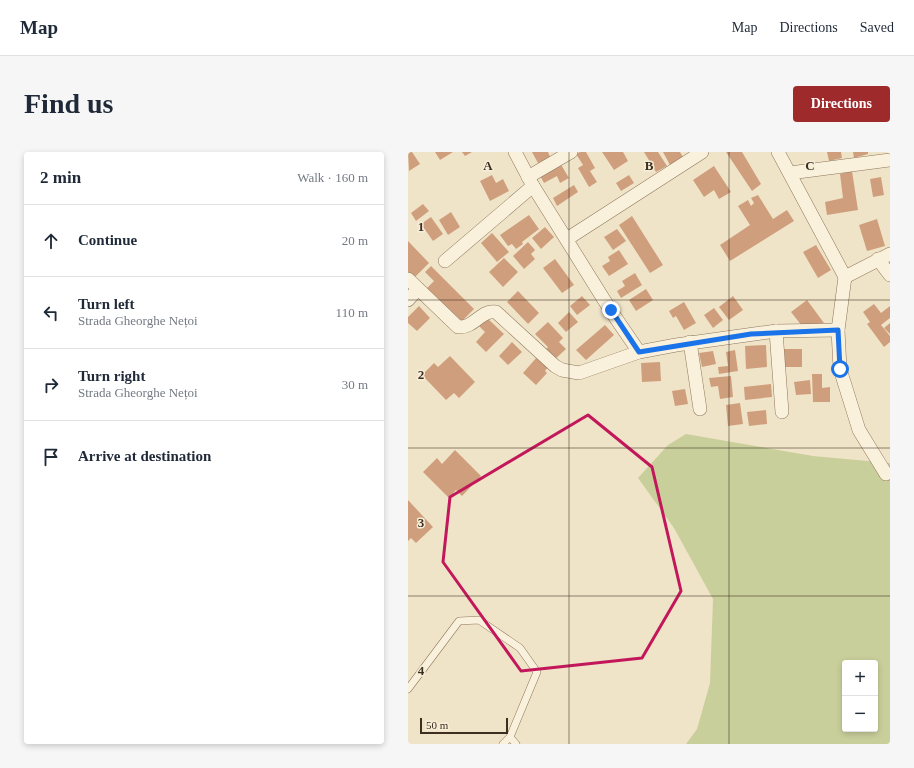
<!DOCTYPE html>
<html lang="en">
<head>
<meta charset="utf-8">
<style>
  :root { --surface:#fff; --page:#f6f6f7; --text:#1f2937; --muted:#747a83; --line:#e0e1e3; --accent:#9e2a2b }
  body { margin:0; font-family:"Times New Roman",serif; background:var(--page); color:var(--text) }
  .controls { position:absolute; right:12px; bottom:12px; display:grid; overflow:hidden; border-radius:4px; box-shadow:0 2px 6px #0003 }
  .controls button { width:36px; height:36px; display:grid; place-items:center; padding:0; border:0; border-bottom:1px solid var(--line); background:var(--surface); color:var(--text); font:20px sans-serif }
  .scale { position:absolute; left:12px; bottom:10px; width:88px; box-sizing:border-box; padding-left:4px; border:2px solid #3d2e20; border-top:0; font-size:11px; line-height:14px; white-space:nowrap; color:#3d2e20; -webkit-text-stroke:3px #f7eed8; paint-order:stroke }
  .stop { position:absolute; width:12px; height:12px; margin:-9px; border:3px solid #1a73e8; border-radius:50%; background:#fff }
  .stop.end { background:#1a73e8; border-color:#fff; box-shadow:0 1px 4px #0008 }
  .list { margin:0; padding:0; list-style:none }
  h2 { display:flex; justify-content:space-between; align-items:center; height:52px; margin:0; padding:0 16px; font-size:17px }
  h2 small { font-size:13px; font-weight:400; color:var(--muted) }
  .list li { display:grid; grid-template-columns:26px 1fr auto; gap:12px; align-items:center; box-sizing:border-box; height:72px; padding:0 16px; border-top:1px solid var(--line) }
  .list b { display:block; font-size:15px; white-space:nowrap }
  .list p { margin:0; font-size:13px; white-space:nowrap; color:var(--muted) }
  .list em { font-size:13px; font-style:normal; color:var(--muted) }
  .icon { flex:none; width:22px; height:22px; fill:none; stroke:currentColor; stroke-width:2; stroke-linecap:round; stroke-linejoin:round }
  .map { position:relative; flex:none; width:482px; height:592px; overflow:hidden; border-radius:4px }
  header { display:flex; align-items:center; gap:24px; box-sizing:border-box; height:56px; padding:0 20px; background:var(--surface); border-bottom:1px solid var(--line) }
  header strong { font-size:19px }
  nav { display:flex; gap:22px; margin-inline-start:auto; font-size:14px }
  .intro { display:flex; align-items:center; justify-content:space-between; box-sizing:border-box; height:96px; padding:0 24px }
  h1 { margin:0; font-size:28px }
  .button { padding:10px 18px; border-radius:4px; background:var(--accent); color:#fff; font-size:14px; font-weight:700 }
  main { display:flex; gap:24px; padding:0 24px }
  aside { flex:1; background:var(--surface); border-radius:4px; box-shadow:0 2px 6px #0003 }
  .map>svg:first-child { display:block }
</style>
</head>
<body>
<header>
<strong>Map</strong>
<nav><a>Map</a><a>Directions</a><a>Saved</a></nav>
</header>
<div class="intro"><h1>Find us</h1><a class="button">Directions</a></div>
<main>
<aside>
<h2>2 min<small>Walk · 160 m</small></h2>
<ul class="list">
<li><svg class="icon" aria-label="ahead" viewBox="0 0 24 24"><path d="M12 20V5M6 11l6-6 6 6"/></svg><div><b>Continue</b></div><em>20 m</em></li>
<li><svg class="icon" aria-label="left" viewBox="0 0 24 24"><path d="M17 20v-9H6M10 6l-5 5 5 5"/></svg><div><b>Turn left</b><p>Strada Gheorghe Nețoi</p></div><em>110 m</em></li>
<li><svg class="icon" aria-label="right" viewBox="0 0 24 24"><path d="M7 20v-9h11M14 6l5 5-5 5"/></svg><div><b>Turn right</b><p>Strada Gheorghe Nețoi</p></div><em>30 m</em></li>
<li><svg class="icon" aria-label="arrive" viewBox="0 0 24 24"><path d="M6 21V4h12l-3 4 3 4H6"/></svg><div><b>Arrive at destination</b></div></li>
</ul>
</aside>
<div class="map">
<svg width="482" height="592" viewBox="0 0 482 592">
  <rect width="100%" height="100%" fill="#f0e4c8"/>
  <path fill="#c9cf9b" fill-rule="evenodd" d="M278 282 405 304 482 311V592H278L289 577 302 531 305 447 266 376 230 326 260 293ZM437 511H467V577H437Z"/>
  <g fill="#cf9f7d">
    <path d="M0 0H4L12 12 1 19Z"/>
    <path d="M27 0H45L32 8Z"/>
    <path d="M54 0H64L57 4Z"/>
    <path d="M124 0H140L142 5 130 11Z"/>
    <path d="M172 0H178L187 16 182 19 189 30 181 35 170 16 175 13 168 2Z"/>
    <path d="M194 0H215L220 9 206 18Z"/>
    <path d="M236 0H250L259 14 248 20Z"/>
    <path d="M255 0H272L275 5 262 13Z"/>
    <path d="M318 0H334L353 32 344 39Z"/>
    <path d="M419 0H433L434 6 421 9Z"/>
    <path d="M445 0H460V2L446 6Z"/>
    <path d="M152 11 161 26 152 31 149 24 136 31 131 22Z"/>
    <path d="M306 14 323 40 311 47 306 38 296 45 285 28Z"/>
    <path d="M444 19 450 58 419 63 417 50 435 46 432 22Z"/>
    <path d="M84 23 88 31 95 27 101 39 82 49 72 29Z"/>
    <path d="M221 23 226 31 213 39 208 31Z"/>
    <path d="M473 25 476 43 465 45 462 27Z"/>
    <path d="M166 33 170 40 149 54 145 46Z"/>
    <path d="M350 43 365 67 379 58 386 69 322 109 312 93 342 73 330 54 340 48 343 54 346 51 343 46Z"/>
    <path d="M15 52 21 59 8 69 3 61Z"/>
    <path d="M43 60 52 75 40 83 31 68Z"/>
    <path d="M121 63 131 77 114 90 115 92 108 97 104 92 100 94 92 83Z"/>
    <path d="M224 64 255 113 242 121 211 73Z"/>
    <path d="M23 65 35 82 25 89 13 72Z"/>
    <path d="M469 67 477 94 459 99 451 73Z"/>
    <path d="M137 75 146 85 133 97 124 86Z"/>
    <path d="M209 77 218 89 205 98 196 85Z"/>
    <path d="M84 81 101 100 89 110 73 91Z"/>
    <path d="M0 89 21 111 5 127 0 122Z"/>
    <path d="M120 90 127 98 123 102 127 107 116 117 105 104Z"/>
    <path d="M408 93 423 118 410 126 395 100Z"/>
    <path d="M211 98 220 112 201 124 194 114 202 109 200 105Z"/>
    <path d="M96 106 110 120 95 135 81 120Z"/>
    <path d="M147 107 166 133 154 141 135 116Z"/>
    <path d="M23 114 66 157 50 173 16 139 26 129 17 120Z"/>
    <path d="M227 121 234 133 213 146 209 139 217 134 214 129Z"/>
    <path d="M238 137 245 148 228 159 221 148Z"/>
    <path d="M110 139 131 161 120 172 99 150Z"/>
    <path d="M174 144 182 153 169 163 162 154Z"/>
    <path d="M325 144 335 158 321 168 311 155Z"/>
    <path d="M399 148 416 171 394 174 383 160Z"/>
    <path d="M276 150 288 171 276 178 268 164 265 166 261 159Z"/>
    <path d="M466 152 473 161 482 154V166L473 173 482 184V190L476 195 459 172 462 170 455 160Z"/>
    <path d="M11 154 22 166 9 179 0 171V165Z"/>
    <path d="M306 156 315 168 305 176 296 163Z"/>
    <path d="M161 160 170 170 158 180 150 171Z"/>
    <path d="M78 165 96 182 78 200 68 190 77 180 70 173Z"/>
    <path d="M140 170 155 186 151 190 158 197 145 209 136 199 140 195 127 182Z"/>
    <path d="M482 171V182L476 176Z"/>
    <path d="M197 173 206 183 178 208 168 198Z"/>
    <path d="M104 190 114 200 100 213 91 204Z"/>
    <path d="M358 193 359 215 338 217 337 194Z"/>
    <path d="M376 197H394V215H377Z"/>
    <path d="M327 198 330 219 311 222 310 215 320 214 318 200Z"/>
    <path d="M305 199 308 212 294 215 291 201Z"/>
    <path d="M42 204 67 230 51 246 46 241 38 248 14 223 26 211 30 215Z"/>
    <path d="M129 205 140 215 137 219 139 221 128 233 115 221Z"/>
    <path d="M252 210 253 229 234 230 233 211Z"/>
    <path d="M404 222H414V236L422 235V250H405Z"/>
    <path d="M323 224 325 245 312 247 310 234 303 235 301 226Z"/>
    <path d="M402 228 403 242 388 243 386 230Z"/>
    <path d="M363 232 364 245 337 248 336 235Z"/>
    <path d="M277 237 280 252 267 254 264 239Z"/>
    <path d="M332 251 335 272 320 274 318 253Z"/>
    <path d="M358 258 359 272 341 274 339 260Z"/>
    <path d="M47 298 73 324 54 344 48 338 41 346 15 320 29 306 34 312Z"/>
    <path d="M0 348 25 375 8 391 3 386 0 389Z"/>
  </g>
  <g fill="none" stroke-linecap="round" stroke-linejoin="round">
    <defs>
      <g id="service">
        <path d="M0 537 51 469 71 468 112 496 129 520 102 585 108 592"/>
        <path d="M95 592 102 585"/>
      </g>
      <g id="minor">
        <path d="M107 0 125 34 203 159 231 200"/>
        <path d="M370 0 437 125"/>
        <path d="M382 21 482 8"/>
        <path d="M120 25 163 0"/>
        <path d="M159 87 294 0"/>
        <path d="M470 107 482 123"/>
        <path d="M37 109 125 34"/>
        <path d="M437 125 430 178 432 217 451 278 478 322"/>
        <path d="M437 125 482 102"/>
        <path d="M0 127 50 175C67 176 72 158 88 160L147 214 154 218 171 221 231 200 268 193 368 179 430 178"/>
        <path d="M0 148 10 137"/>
        <path d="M368 179 374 260"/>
        <path d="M282 190 292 257"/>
      </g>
    </defs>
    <use href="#service" stroke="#8d765c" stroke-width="8"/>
    <use href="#minor" stroke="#8d765c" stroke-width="14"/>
    <use href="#service" stroke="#faf1dc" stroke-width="7"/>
    <use href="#minor" stroke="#faf1dc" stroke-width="13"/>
  </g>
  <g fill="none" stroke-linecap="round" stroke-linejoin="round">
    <path stroke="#1a73e8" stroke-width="5" d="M203 158 231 200 343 182 430 178 432 217"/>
  </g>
  <path fill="none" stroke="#c2185b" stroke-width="3" stroke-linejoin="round" d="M180 263 244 315 273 439 234 506 113 519 35 410 42 345Z"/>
  <path fill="none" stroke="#3d2e20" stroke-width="1" stroke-opacity="0.55" d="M161 0V592M321 0V592M0 148H482M0 296H482M0 444H482"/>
  <g font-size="13" text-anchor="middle" font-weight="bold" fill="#3d2e20" stroke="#f7eed8" stroke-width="3" stroke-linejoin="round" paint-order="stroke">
    <text x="80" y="18">A</text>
    <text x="241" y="18">B</text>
    <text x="402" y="18">C</text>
    <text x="13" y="79">1</text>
    <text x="13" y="227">2</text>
    <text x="13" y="375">3</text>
    <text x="13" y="523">4</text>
  </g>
</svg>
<div class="controls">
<button>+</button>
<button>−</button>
</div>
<div class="scale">50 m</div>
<div class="stop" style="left:432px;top:217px"></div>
<div class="stop end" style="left:203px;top:158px"></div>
</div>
</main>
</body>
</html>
